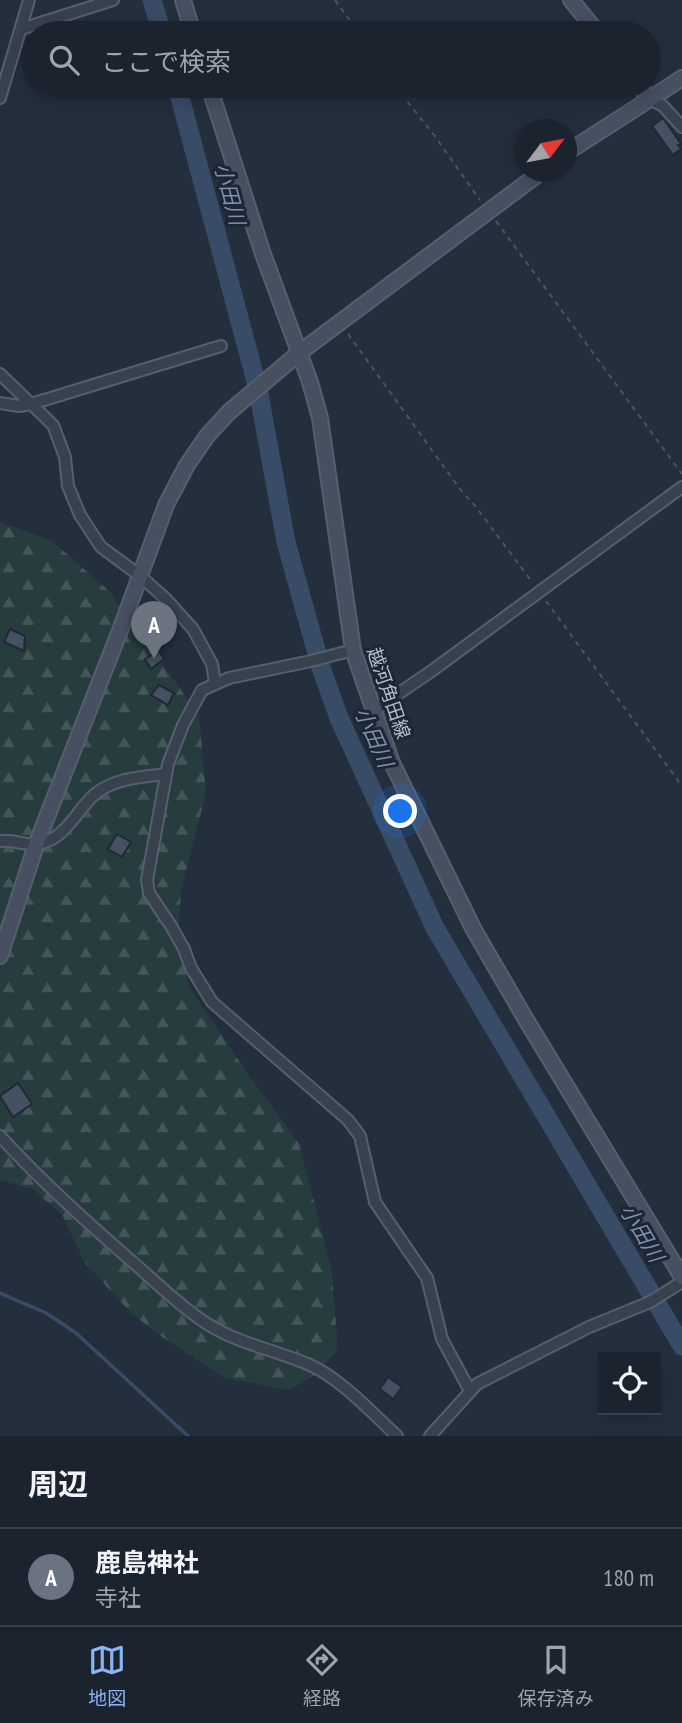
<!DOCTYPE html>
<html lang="ja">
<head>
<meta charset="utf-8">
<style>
  :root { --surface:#1b232e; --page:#282f3a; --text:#f1f3f6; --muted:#a0a4aa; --line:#39404a; --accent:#8ab4f8 }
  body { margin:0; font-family:"PT Sans Narrow","Noto Sans JP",sans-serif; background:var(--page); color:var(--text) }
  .controls { position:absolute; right:21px; bottom:21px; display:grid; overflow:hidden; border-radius:0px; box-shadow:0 4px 18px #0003 }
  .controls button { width:63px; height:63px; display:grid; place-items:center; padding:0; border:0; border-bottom:2px solid var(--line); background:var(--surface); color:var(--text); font:35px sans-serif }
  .compass { position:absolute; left:514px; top:119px; width:63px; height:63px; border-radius:50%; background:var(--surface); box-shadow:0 4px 18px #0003; rotate:58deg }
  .you { position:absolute; left:401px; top:812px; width:24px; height:24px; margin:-18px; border:5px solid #fff; border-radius:50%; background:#1a73e8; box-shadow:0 0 0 10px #1a73e833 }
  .badge { display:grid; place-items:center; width:46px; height:46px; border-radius:50%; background:var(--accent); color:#fff; font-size:23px; font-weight:700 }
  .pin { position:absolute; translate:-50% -58px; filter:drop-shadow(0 2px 4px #0008) }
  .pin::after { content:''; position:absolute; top:37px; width:24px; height:21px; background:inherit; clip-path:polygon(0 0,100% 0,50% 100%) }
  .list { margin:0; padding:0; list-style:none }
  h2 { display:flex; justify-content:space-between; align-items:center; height:91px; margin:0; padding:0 28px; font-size:30px }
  h2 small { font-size:23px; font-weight:400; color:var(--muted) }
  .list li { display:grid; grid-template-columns:46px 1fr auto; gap:21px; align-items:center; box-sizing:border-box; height:98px; padding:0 28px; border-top:2px solid var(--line) }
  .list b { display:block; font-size:26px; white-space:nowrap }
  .list p { margin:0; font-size:23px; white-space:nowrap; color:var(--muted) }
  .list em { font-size:23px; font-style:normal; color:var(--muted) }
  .icon { flex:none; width:38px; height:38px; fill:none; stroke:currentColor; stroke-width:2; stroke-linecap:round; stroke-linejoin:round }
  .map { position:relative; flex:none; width:682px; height:1436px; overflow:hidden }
  .search { position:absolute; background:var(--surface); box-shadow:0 4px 18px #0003; left:21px; right:21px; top:21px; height:77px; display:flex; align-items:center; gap:18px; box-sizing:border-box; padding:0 24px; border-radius:38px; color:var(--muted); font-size:26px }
  .sheet { height:189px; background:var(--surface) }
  nav { display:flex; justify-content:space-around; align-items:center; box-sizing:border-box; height:98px; border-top:2px solid var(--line); background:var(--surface); font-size:19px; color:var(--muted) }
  nav a { display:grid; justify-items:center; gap:4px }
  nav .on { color:var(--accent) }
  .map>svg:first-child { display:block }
</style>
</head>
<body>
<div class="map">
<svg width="682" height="1436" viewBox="0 0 682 1436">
  <defs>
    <pattern id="forest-firs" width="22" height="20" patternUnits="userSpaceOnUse" patternTransform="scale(1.75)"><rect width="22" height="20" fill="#263c3f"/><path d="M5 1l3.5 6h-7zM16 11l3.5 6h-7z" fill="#435659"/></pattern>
  </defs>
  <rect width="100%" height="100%" fill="#242f3e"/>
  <path fill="url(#forest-firs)" d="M0 522 52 541 109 591 199 715 206 793 181 891 178 938 189 987 248 1074 299 1144 331 1266 338 1348 319 1372 289 1390 225 1378 161 1336 131 1313 85 1263 62 1214 31 1188 0 1180Z"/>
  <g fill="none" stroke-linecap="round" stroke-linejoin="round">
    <path stroke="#394c67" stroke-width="3.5" d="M0 1293 46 1313 76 1333 188 1436"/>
    <g stroke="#394c67" stroke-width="19">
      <path d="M152 0 162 33"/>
      <path d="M177 86 258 389 286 542 321 668 339 718 435 928 682 1346"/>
    </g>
  </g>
  <g fill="#455162" stroke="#1f2835" stroke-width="2">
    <path d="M663 118 681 144 678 145 681 149 673 155 652 126Z"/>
    <path d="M10 629 25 636 24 651 4 642Z"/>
    <path d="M159 651 164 659 151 669 145 659Z"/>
    <path d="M159 685 174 693 168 705 151 695Z"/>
    <path d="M117 834 131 842 122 857 108 849Z"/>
    <path d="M18 1083 32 1104 13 1117 0 1096Z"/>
    <path d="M388 1377 402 1387 393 1399 380 1389Z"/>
  </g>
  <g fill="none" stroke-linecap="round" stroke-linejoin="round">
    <defs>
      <g id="street">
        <path d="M21 29 113 0"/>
        <path d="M0 98 29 0"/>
        <path d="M650 99 663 106 682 127"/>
        <path d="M0 374 53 425 65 457 68 486 80 515 101 547 139 575 166 599 193 629 212 664 215 683"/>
        <path d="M0 403 19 406 31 404 221 346"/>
        <path d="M353 650 311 661 229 678 202 690 183 725 168 764 147 880 149 893 171 926 184 949 191 968 212 1002 348 1120 360 1136 375 1202 427 1278 442 1339 470 1391"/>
        <path d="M373 711 433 670 682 487"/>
        <path d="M0 841C13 839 26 846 38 844 66 839 75 812 94 795 113 778 142 777 166 774"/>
        <path d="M0 1136C42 1182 89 1224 136 1265 159 1285 181 1307 206 1323 238 1344 276 1350 310 1365 341 1379 372 1413 397 1436"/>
        <path d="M430 1436 477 1384 589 1327 650 1302 682 1282"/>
      </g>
      <g id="secondary">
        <path d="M183 0 193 33"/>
        <path d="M571 0 598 33"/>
        <path d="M209 86 263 254 310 382 320 418 353 650 392 763 474 930 525 1018 682 1277"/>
        <path d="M650 99 682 78"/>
        <path d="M566 153 650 99 639 86"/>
        <path d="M0 956 36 845 121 628 166 505 187 465 207 436 229 412 299 353 541 172"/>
      </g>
    </defs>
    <use href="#street" stroke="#565f6c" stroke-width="14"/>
    <use href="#secondary" stroke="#565f6c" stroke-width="18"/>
    <g stroke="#44595c" stroke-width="2" stroke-dasharray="5 5" stroke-linecap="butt">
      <path d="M335 0 359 33"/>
      <path d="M395 86 434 135 480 200"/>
      <path d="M496 221 682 474"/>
      <path d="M348 334 460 489 476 507 532 582"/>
      <path d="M546 601 682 786"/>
    </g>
    <use href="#street" stroke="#38414e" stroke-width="10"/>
    <use href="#secondary" stroke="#465061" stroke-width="14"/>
  </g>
  <g text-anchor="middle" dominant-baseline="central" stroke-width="6" stroke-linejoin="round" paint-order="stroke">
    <g font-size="19" fill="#b4bcc9" stroke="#1d2633">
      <text transform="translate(389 693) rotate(71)">越河角田線</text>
    </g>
    <g font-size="21" font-style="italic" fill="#7c92b1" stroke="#1d2633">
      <text transform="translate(230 194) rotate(75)">小田川</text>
      <text transform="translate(374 737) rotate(66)">小田川</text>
      <text transform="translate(642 1233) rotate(59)">小田川</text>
    </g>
  </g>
</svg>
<div class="controls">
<button><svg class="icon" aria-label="locate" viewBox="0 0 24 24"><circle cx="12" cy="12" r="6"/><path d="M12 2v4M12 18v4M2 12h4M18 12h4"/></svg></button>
</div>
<svg class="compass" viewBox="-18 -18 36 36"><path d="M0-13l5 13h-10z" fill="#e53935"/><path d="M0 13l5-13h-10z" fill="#a0a4aa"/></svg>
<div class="you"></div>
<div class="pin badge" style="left:154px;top:659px;background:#6b7280">A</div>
<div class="search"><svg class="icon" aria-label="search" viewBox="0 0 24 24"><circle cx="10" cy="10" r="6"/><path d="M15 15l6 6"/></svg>ここで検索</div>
</div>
<section class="sheet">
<h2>周辺<small></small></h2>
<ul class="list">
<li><span class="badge" style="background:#6b7280">A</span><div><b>鹿島神社</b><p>寺社</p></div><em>180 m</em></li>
</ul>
</section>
<nav>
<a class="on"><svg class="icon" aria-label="map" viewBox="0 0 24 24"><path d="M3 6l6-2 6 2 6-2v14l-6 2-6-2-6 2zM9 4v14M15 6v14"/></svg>地図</a>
<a><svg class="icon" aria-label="directions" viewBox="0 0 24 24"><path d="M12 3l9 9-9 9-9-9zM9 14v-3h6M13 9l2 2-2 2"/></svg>経路</a>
<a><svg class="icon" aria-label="saved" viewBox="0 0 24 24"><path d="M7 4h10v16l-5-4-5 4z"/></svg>保存済み</a>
</nav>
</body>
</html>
